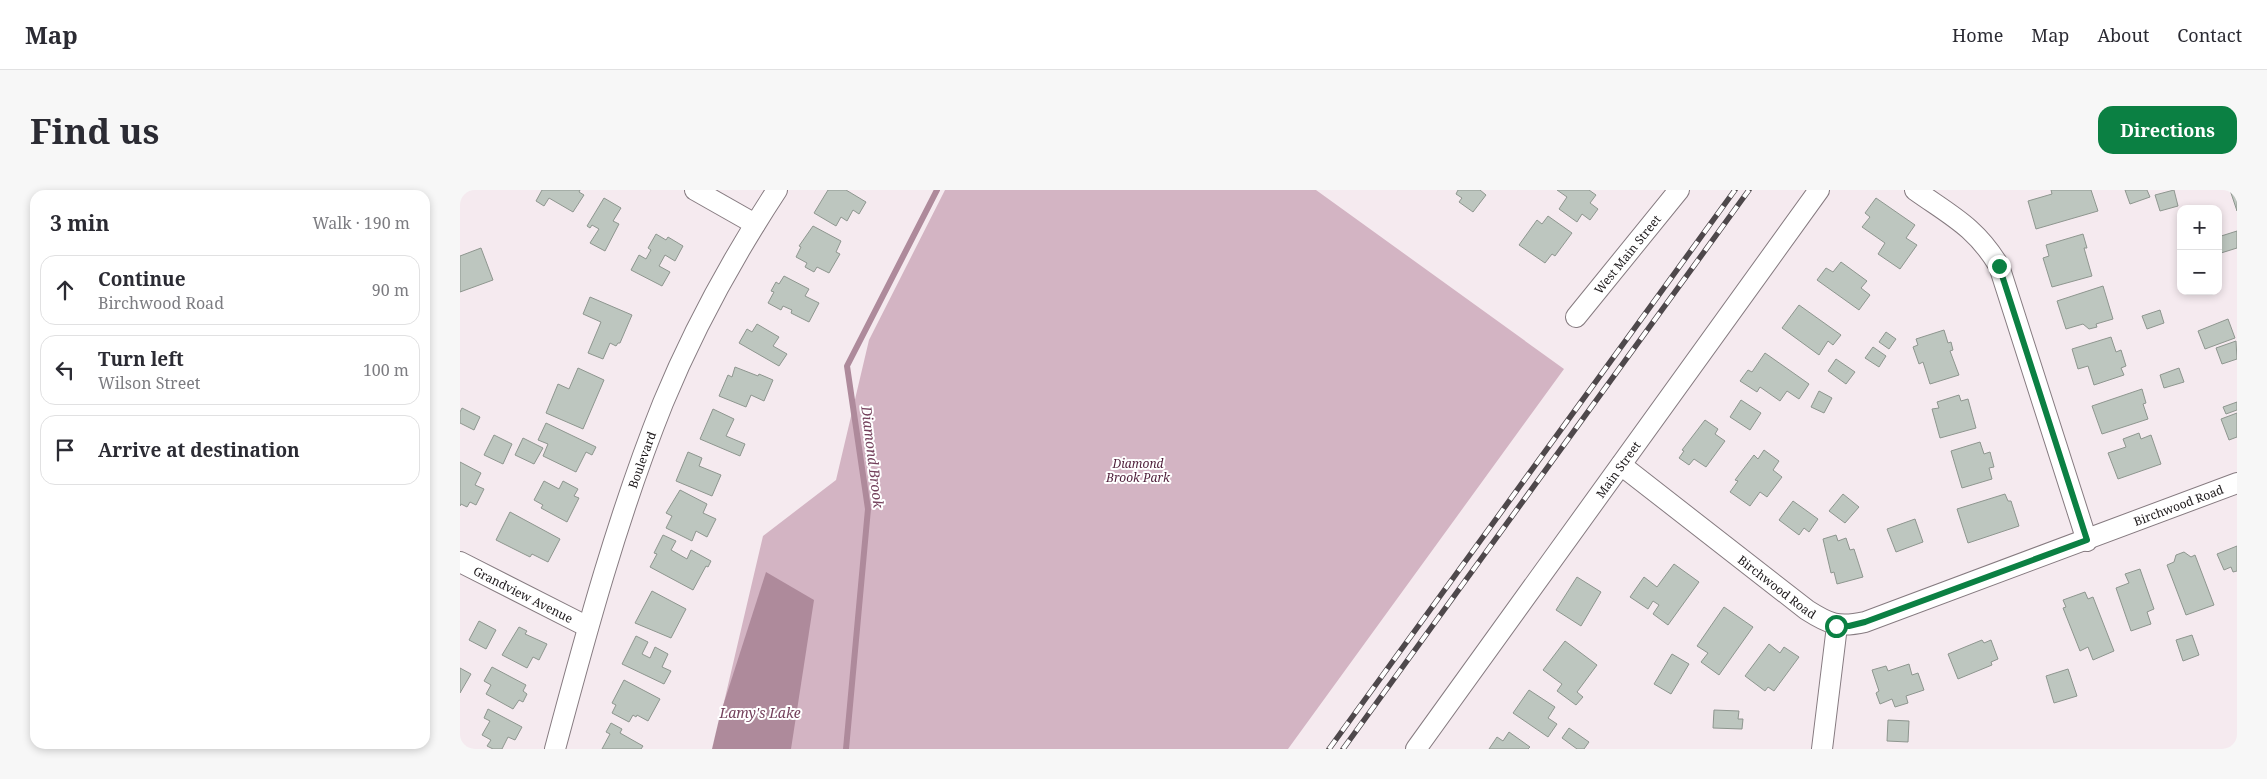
<!DOCTYPE html>
<html lang="en">
<head>
<meta charset="utf-8">
<style>
  :root { --surface:#fff; --page:#f7f7f7; --text:#2b2b33; --muted:#7c7c81; --line:#e1e1e2; --accent:#0b8043 }
  body { margin:0; font-family:"Noto Serif",serif; background:var(--page); color:var(--text) }
  .controls { position:absolute; right:15px; top:15px; display:grid; overflow:hidden; border-radius:10px; box-shadow:0 2px 8px #0003 }
  .controls button { width:45px; height:45px; display:grid; place-items:center; padding:0; border:0; border-bottom:1px solid var(--line); background:var(--surface); color:var(--text); font:25px sans-serif }
  .stop { position:absolute; width:15px; height:15px; margin:-11px; border:4px solid #0b8043; border-radius:50%; background:#fff }
  .stop.end { background:#0b8043; border-color:#fff; box-shadow:0 1px 5px #0008 }
  .list { margin:0; padding:0; list-style:none }
  h2 { display:flex; justify-content:space-between; align-items:center; height:65px; margin:0; padding:0 20px; font-size:21px }
  h2 small { font-size:16px; font-weight:400; color:var(--muted) }
  .list li { display:grid; grid-template-columns:32px 1fr auto; gap:15px; align-items:center; box-sizing:border-box; height:70px; margin:0 10px 10px; padding:0 10px; border:1px solid var(--line); border-radius:15px }
  .list b { display:block; font-size:19px; white-space:nowrap }
  .list p { margin:0; font-size:16px; white-space:nowrap; color:var(--muted) }
  .list em { font-size:16px; font-style:normal; color:var(--muted) }
  .icon { flex:none; width:28px; height:28px; fill:none; stroke:currentColor; stroke-width:2; stroke-linecap:round; stroke-linejoin:round }
  .map { position:relative; flex:none; width:1777px; height:559px; overflow:hidden; border-radius:15px }
  header { display:flex; align-items:center; gap:30px; box-sizing:border-box; height:70px; padding:0 25px; background:var(--surface); border-bottom:1px solid var(--line) }
  header strong { font-size:24px }
  nav { display:flex; gap:28px; margin-inline-start:auto; font-size:18px }
  .intro { display:flex; align-items:center; justify-content:space-between; box-sizing:border-box; height:120px; padding:0 30px }
  h1 { margin:0; font-size:35px }
  .button { padding:12px 22px; border-radius:15px; background:var(--accent); color:#fff; font-size:18px; font-weight:700 }
  main { display:flex; gap:30px; padding:0 30px }
  aside { flex:1; background:var(--surface); border-radius:15px; box-shadow:0 2px 8px #0003 }
  .map>svg:first-child { display:block }
</style>
</head>
<body>
<header>
<strong>Map</strong>
<nav><a>Home</a><a>Map</a><a>About</a><a>Contact</a></nav>
</header>
<div class="intro"><h1>Find us</h1><a class="button">Directions</a></div>
<main>
<aside>
<h2>3 min<small>Walk · 190 m</small></h2>
<ul class="list">
<li><svg class="icon" aria-label="ahead" viewBox="0 0 24 24"><path d="M12 20V5M6 11l6-6 6 6"/></svg><div><b>Continue</b><p>Birchwood Road</p></div><em>90 m</em></li>
<li><svg class="icon" aria-label="left" viewBox="0 0 24 24"><path d="M17 20v-9H6M10 6l-5 5 5 5"/></svg><div><b>Turn left</b><p>Wilson Street</p></div><em>100 m</em></li>
<li><svg class="icon" aria-label="arrive" viewBox="0 0 24 24"><path d="M6 21V4h12l-3 4 3 4H6"/></svg><div><b>Arrive at destination</b></div></li>
</ul>
</aside>
<div class="map">
<svg width="1777" height="559" viewBox="0 0 1777 559">
  <rect width="100%" height="100%" fill="#f5eaef"/>
  <path fill="#d3b4c3" d="M485 0H856L1104 179 828 559H253L303 346 376 290 409 150Z"/>
  <path fill="#ae8a9b" d="M306 382 354 410 331 559H252L260 525Z"/>
  <g fill="none" stroke-linecap="round" stroke-linejoin="round">
    <path stroke="#ae8a9b" stroke-width="6" d="M386 559 408 319 387 176 477 0"/>
  </g>
  <g fill="#bdc6bf" stroke="#8e968f">
    <path d="M82 0H120L119 2 124 5 113 22 89 8 84 16 76 11Z"/>
    <path d="M368 0H386L406 12 399 24 393 20 387 31 381 27 376 36 354 23Z"/>
    <path d="M998 0H1020L1026 5 1013 22 999 12 1002 8 996 4Z"/>
    <path d="M1097 0H1129L1136 5 1130 13 1138 19 1130 30 1122 24 1117 32 1099 19 1107 7Z"/>
    <path d="M1591 0H1631L1638 21 1576 39 1568 11 1592 4Z"/>
    <path d="M1665 0H1687L1690 7 1670 14Z"/>
    <path d="M1714 0 1718 16 1700 21 1695 5Z"/>
    <path d="M1770 0H1777V21Z"/>
    <path d="M144 8 161 18 153 31 159 34 145 61 130 53 139 39 132 35 130 38 127 36Z"/>
    <path d="M1416 8 1455 35 1446 48 1457 55 1440 79 1418 64 1425 53 1402 37 1410 27 1405 23Z"/>
    <path d="M1088 26 1112 43 1095 66 1092 64 1085 73 1059 55 1077 30 1082 34Z"/>
    <path d="M353 36 381 51 376 62 380 64 369 83 357 77 354 82 345 77 347 73 336 67 341 57 339 56Z"/>
    <path d="M1777 41V58L1761 63 1758 47Z"/>
    <path d="M196 44 206 50 208 47 223 56 215 71 205 65 199 76 210 82 202 96 171 80 179 65 186 69 191 60 188 58Z"/>
    <path d="M1623 44 1627 58H1624L1632 86 1592 97 1583 68 1589 66 1586 55Z"/>
    <path d="M21 58 33 90 0 102V66Z"/>
    <path d="M1381 72 1407 91 1401 98 1410 105 1399 120 1357 90 1366 78 1373 82Z"/>
    <path d="M324 86 349 99 345 106 359 113 349 132 331 123 332 120 323 116 321 120 308 113 314 102 311 101 316 92 319 94Z"/>
    <path d="M1643 96 1653 129 1636 134 1637 137 1629 139 1623 134 1606 139 1597 111Z"/>
    <path d="M130 107 172 125 160 153H158L156 156 150 153 143 169 128 163 141 132 123 124Z"/>
    <path d="M1339 115 1381 145 1373 155 1368 151 1359 165 1322 138Z"/>
    <path d="M1700 120 1704 133 1687 139 1682 126Z"/>
    <path d="M1768 129 1775 148 1745 159 1738 141Z"/>
    <path d="M297 134 319 147 313 156 327 164 319 176 279 153 287 139 292 142Z"/>
    <path d="M1484 140 1488 153 1491 152 1493 160 1490 161 1499 185 1470 194 1463 172 1459 174 1453 157 1458 155 1456 149Z"/>
    <path d="M1426 142 1436 149 1429 159 1419 152Z"/>
    <path d="M1651 147 1656 162 1661 160 1666 176 1661 178 1664 185 1634 195 1628 176 1618 179 1612 159Z"/>
    <path d="M1776 151 1777 169 1762 174 1756 158Z"/>
    <path d="M1413 157 1426 166 1419 177 1405 168Z"/>
    <path d="M1305 163 1349 194 1339 209 1327 201 1320 211 1300 197 1297 202 1280 191 1288 180 1292 182Z"/>
    <path d="M1376 169 1395 182 1386 194 1368 181Z"/>
    <path d="M275 177 298 186 299 184 313 190 304 211 291 205 286 217 259 206 268 185 272 187Z"/>
    <path d="M118 178 144 190 123 239 86 223 98 194 109 199Z"/>
    <path d="M1719 178 1724 192 1704 198 1700 185Z"/>
    <path d="M1682 199 1686 213 1683 214 1688 229 1642 244 1632 216Z"/>
    <path d="M1359 201 1372 208 1364 223 1351 217Z"/>
    <path d="M1499 205 1501 211 1508 209 1516 238 1480 248 1472 219 1479 218 1477 212Z"/>
    <path d="M1281 210 1301 223 1290 240 1270 227Z"/>
    <path d="M1777 212V220L1766 224 1763 217Z"/>
    <path d="M2 218 20 227 14 240 0 233V222Z"/>
    <path d="M253 219 274 229 266 246 285 254 280 266 240 249Z"/>
    <path d="M1777 223V247L1769 250 1761 229Z"/>
    <path d="M1245 230 1258 239 1255 244 1265 251 1246 277 1234 269 1229 275 1219 268 1224 261 1222 260Z"/>
    <path d="M86 233 136 257 132 265 126 262 116 282 83 266 88 254 78 250Z"/>
    <path d="M1679 243 1681 249 1691 245 1701 274 1658 289 1648 263 1666 257 1663 249Z"/>
    <path d="M34 245 52 254 43 274 24 265Z"/>
    <path d="M63 248 83 258 74 274 55 265Z"/>
    <path d="M1520 252 1524 264 1530 262 1534 277 1529 278 1532 289 1502 298 1491 261Z"/>
    <path d="M1304 260 1319 271 1313 280 1322 287 1307 307 1300 302 1290 316 1270 302 1278 291 1275 290 1294 265 1298 269Z"/>
    <path d="M228 262 242 268 239 276 261 285 252 306 216 291Z"/>
    <path d="M0 272 21 283 15 295 24 299 16 315 10 312 7 317 1 314 0 316Z"/>
    <path d="M84 291 99 299 103 291 118 299 114 306 119 308 107 332 81 318 83 315 74 310Z"/>
    <path d="M220 300 247 314 243 323 256 329 247 347 236 341 232 351 206 338 212 326 206 323Z"/>
    <path d="M1383 304 1399 317 1385 333 1369 321Z"/>
    <path d="M1545 304 1548 311H1551L1559 336 1508 353 1497 319Z"/>
    <path d="M1333 311 1358 329 1349 342 1344 338 1339 345 1319 330Z"/>
    <path d="M50 322 100 349 88 372 72 364 70 367 36 350Z"/>
    <path d="M1455 329 1463 352 1436 362 1427 339Z"/>
    <path d="M203 345 216 351 211 360 227 369 231 360 251 371 248 377 246 376 233 400 190 377 197 364 194 363Z"/>
    <path d="M1376 345 1378 351 1386 348 1390 360 1394 359 1403 387 1377 394 1374 382 1371 383 1363 349Z"/>
    <path d="M1777 356V381L1773 382 1771 377 1764 380 1757 364Z"/>
    <path d="M1724 362 1731 367 1735 365 1754 415 1726 425 1707 375 1714 372 1716 365Z"/>
    <path d="M1214 374 1239 392 1208 435 1193 424 1199 415 1193 411 1188 419 1170 407 1184 387 1197 397Z"/>
    <path d="M1680 379 1694 419 1687 422 1691 434 1671 441 1656 398 1669 393 1665 384Z"/>
    <path d="M1117 387 1141 402 1121 436 1096 420Z"/>
    <path d="M192 401 226 419 211 448 175 433Z"/>
    <path d="M1625 402 1628 409 1633 407 1654 461 1633 470 1628 457 1620 461 1603 418 1606 417 1603 410Z"/>
    <path d="M1264 417 1293 437 1259 485 1241 472 1248 463 1237 456Z"/>
    <path d="M19 431 36 440 26 459 9 450Z"/>
    <path d="M59 437 67 441 65 444 87 454 79 470 73 467 67 478 42 465Z"/>
    <path d="M1732 445 1739 465 1723 471 1716 450Z"/>
    <path d="M176 446 188 452 182 464 190 468 195 457 208 464 202 477 211 481 204 494 162 474Z"/>
    <path d="M1522 450 1524 453 1531 450 1538 469 1531 472 1532 475 1498 489 1488 464Z"/>
    <path d="M1105 451 1137 475 1117 502 1123 507 1116 515 1097 501 1102 494 1083 480Z"/>
    <path d="M1309 454 1320 463 1324 457 1339 467 1314 501 1308 497 1305 501 1285 486Z"/>
    <path d="M1212 464 1229 474 1211 504 1194 494Z"/>
    <path d="M1449 474 1452 485 1458 483 1464 500 1446 506 1448 513 1435 517 1432 509 1420 514 1416 503 1419 501 1412 480 1426 476 1428 481Z"/>
    <path d="M32 477 66 495 63 501 67 504 63 512 59 510 53 519 26 504 31 495 24 491Z"/>
    <path d="M0 478 11 484 0 503Z"/>
    <path d="M1608 479 1617 506 1594 513 1586 486Z"/>
    <path d="M164 490 200 509 188 531 177 525 176 527 173 525 169 532 152 523 156 515 152 513Z"/>
    <path d="M1069 500 1095 517 1088 528 1097 534 1088 547 1053 523Z"/>
    <path d="M28 519 62 537 55 550 48 547 42 559H33L27 556 31 550 22 545 30 531 24 528Z"/>
    <path d="M1254 520 1279 521 1278 529H1283L1282 539 1253 538Z"/>
    <path d="M1428 530 1449 531 1448 552 1427 551Z"/>
    <path d="M151 533 162 539 160 543 183 556 181 559H142L150 544 146 542Z"/>
    <path d="M1109 538 1129 552 1124 559H1117L1102 548Z"/>
    <path d="M1049 542 1070 557 1068 559H1029L1037 547 1043 551Z"/>
  </g>
  <g fill="none" stroke-linecap="round" stroke-linejoin="round">
    <defs>
      <g id="minor">
        <path d="M235 0 295 34"/>
        <path d="M1455 0C1490 25 1516 37 1539 76L1627 351"/>
        <path id="s1" d="M1116 127 1219 0"/>
        <path id="s2" d="M1161 275 1347 420C1369 434 1378 438 1405 432L1777 293"/>
        <path id="s3" d="M0 372 128 437"/>
        <path id="s4" d="M95 559C126 443 158 325 203 213 234 138 273 67 317 0"/>
        <path id="s5" d="M956 559 1359 0"/>
        <path d="M1362 559 1377 436"/>
      </g>
    </defs>
    <use href="#minor" stroke="#867b80" stroke-width="22"/>
    <use href="#minor" stroke="#fff" stroke-width="20"/>
    <defs>
      <g id="rail">
        <path d="M869 559 1275 0"/>
        <path d="M883 559 1289 0"/>
      </g>
    </defs>
    <use href="#rail" stroke="#4e484b" stroke-width="5.5"/>
    <use href="#rail" stroke="#fff" stroke-width="4" stroke-dasharray="11" stroke-linecap="butt"/>
  </g>
  <g fill="none" stroke-linecap="round" stroke-linejoin="round">
    <path stroke="#0b8043" stroke-width="6" d="M1376 436H1389L1405 432 1627 350 1539 76"/>
  </g>
  <g text-anchor="middle" dominant-baseline="central" stroke-width="4" stroke-linejoin="round" paint-order="stroke">
    <g font-size="12" fill="#1b1719" stroke="#fff">
      <text stroke="none"><textPath href="#s1" startOffset="81">West Main Street</textPath></text>
      <text stroke="none"><textPath href="#s4" startOffset="302">Boulevard</textPath></text>
      <text stroke="none"><textPath href="#s5" startOffset="345">Main Street</textPath></text>
      <text stroke="none"><textPath href="#s2" startOffset="632">Birchwood Road</textPath></text>
      <text stroke="none"><textPath href="#s2" startOffset="198">Birchwood Road</textPath></text>
      <text stroke="none"><textPath href="#s3" startOffset="71">Grandview Avenue</textPath></text>
    </g>
    <g font-size="12" font-style="italic" fill="#4f1f3a" stroke="#fff">
      <text x="678" y="273">Diamond<tspan x="678" dy="14">Brook Park</tspan></text>
    </g>
    <g font-size="14" font-style="italic" fill="#74415c" stroke="#fff">
      <text transform="translate(413 267) rotate(83)">Diamond Brook</text>
      <text x="300" y="522">Lamy's Lake</text>
    </g>
  </g>
</svg>
<div class="controls">
<button>+</button>
<button>−</button>
</div>
<div class="stop" style="left:1376px;top:436px"></div>
<div class="stop end" style="left:1539px;top:76px"></div>
</div>
</main>
</body>
</html>
